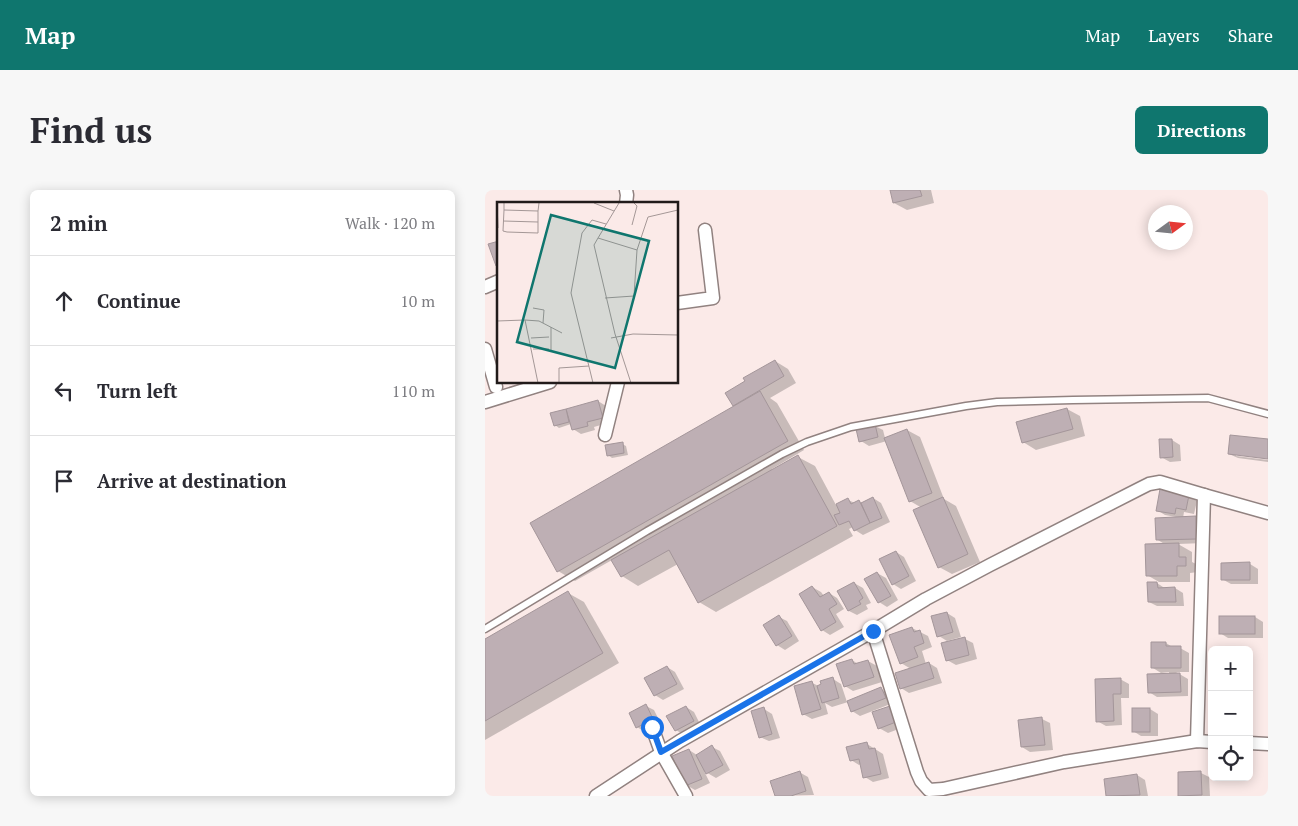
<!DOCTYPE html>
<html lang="en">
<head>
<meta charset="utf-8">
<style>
  :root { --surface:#fff; --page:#f7f7f7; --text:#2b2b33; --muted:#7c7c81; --line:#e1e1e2; --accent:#0f766e }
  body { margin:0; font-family:"PT Serif",serif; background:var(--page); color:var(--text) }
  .controls { position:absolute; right:15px; bottom:15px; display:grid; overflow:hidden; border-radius:8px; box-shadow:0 2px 12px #0003 }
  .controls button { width:45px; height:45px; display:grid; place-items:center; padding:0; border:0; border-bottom:1px solid var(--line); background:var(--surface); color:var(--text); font:25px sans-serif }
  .compass { position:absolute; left:663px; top:15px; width:45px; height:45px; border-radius:50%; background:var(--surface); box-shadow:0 2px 12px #0003; rotate:75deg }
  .stop { position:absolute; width:15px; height:15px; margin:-11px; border:4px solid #1a73e8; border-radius:50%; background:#fff }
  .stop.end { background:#1a73e8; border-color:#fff; box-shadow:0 1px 5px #0008 }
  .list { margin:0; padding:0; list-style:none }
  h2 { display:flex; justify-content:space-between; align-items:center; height:65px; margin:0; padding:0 20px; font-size:21px }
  h2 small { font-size:16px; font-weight:400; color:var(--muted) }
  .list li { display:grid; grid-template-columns:32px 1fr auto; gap:15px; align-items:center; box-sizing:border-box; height:90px; padding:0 20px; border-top:1px solid var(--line) }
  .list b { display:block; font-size:19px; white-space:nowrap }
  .list em { font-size:16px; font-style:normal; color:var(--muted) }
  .icon { flex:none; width:28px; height:28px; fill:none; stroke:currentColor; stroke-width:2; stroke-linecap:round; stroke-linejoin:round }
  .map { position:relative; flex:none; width:783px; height:606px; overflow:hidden; border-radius:8px }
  header { display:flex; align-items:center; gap:30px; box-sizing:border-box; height:70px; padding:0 25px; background:var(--accent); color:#fff }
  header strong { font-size:24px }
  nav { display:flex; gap:28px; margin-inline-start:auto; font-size:18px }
  .intro { display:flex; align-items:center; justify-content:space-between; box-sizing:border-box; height:120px; padding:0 30px }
  h1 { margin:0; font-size:35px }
  .button { padding:12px 22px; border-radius:8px; background:var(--accent); color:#fff; font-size:18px; font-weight:700 }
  main { display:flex; gap:30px; padding:0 30px }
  aside { flex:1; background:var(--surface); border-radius:8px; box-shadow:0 2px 12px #0003 }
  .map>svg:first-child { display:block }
</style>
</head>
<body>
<header>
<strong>Map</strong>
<nav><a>Map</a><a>Layers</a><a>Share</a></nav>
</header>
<div class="intro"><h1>Find us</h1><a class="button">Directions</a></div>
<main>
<aside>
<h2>2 min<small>Walk · 120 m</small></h2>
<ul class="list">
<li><svg class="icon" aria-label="ahead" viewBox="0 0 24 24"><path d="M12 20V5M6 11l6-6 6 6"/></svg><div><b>Continue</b></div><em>10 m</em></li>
<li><svg class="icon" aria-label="left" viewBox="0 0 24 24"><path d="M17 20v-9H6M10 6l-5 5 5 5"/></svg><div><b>Turn left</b></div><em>110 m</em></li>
<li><svg class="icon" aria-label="arrive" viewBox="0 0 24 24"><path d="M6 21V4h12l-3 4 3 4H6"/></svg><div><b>Arrive at destination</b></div></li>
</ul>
</aside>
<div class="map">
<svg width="783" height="606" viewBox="0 0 783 606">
  <rect width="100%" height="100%" fill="#fbeae8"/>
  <g fill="#0003">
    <path d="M406 0H446L449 13 422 20 409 13Z"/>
    <path d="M290 171 303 179 311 193 285 208 292 213 319 260 287 279 288 281 313 267 330 276 351 315 363 310 370 313 374 311 377 313 388 308 396 313 405 332 378 345 370 340 368 337 364 339 368 346 231 422 214 412 193 374 153 396 137 386 127 370 90 391 73 381 46 334 252 216 248 215Z"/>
    <path d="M113 211 121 216 126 232 109 237 110 240 96 244 88 239 86 234 74 238 70 235 67 224Z"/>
    <path d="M582 219 595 226 600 246 551 260 538 252Z"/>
    <path d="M390 236 398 240 400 248 422 240 435 247 459 309 471 316 495 372 467 384 454 377 437 318 425 311 402 251 384 256 376 251Z"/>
    <path d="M746 246 783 251V267L751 264V266L783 270V272L753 268 744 264Z"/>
    <path d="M676 250H687L695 255 696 271 685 272 676 267Z"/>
    <path d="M137 254 141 256 143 265 127 268 123 265Z"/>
    <path d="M703 306 712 311 709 324 699 322 698 328 711 327 719 332 720 353 693 354 707 362V372L713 375V382L705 383V392H674L662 385 681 355 673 350 691 327 680 325 672 320Z"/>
    <path d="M411 362 419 367 431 391 416 399 408 394Z"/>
    <path d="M765 374 773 379V394H746L737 389Z"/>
    <path d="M392 383 401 388 413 410 402 417 394 412Z"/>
    <path d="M369 393 378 398 386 413 381 415 383 419 372 425 364 421Z"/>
    <path d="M672 393 681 399 690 398 698 403 699 416H672L664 412Z"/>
    <path d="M327 397 336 402 339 406 344 403 352 408 359 419 351 424 359 437 345 445 337 440Z"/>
    <path d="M83 403 99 412 134 473 0 550V451Z"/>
    <path d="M462 423 470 428 476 447 462 451 454 446Z"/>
    <path d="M294 427 302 431 314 451 300 460 292 455Z"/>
    <path d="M735 427H770L778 432V448H743L735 443Z"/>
    <path d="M427 438 443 446 447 457 437 461 441 474 444 473 452 478 457 493 424 503 416 498 426 479 416 473Z"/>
    <path d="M480 449 488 453 492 469 471 475 462 470Z"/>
    <path d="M681 453 689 458H695L704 463V482H691L703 489V506L672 507 664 502 684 485V482L676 483 668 478Z"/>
    <path d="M367 470 373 474 383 471 392 476 397 492 368 501 360 496Z"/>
    <path d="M182 477 190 482 199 499 178 510 170 505Z"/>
    <path d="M348 489 356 494 362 512 396 499 405 504 408 513 375 526 367 521 363 512 347 517 340 513 343 524 327 529 318 524 327 493 334 496Z"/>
    <path d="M635 489 644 494V508H636L637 535 621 536 612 531Z"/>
    <path d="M161 516 169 520 176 534 160 542 152 537Z"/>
    <path d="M201 517 209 522 216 536 199 545 191 540Z"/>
    <path d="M405 517 419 537 403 543 394 538Z"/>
    <path d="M279 519 287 524 295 548 284 551 275 547Z"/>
    <path d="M665 519 673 524V546H656L648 541Z"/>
    <path d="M557 529 565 533 568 560 545 562 537 557Z"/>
    <path d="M382 554 398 564 404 588 388 592 380 587 376 574 374 575 366 570Z"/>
    <path d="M227 557 235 561 245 580 231 588 219 581 225 593 210 600 201 595 204 560 212 565Z"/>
    <path d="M314 582 323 587 329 605 292 606Z"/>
    <path d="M716 583 724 587 725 606H697L695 605Z"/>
    <path d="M652 585 660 590 663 606H623L620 590Z"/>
  </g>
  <g fill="#beafb4" stroke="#a4969a">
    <path d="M405 0H435L437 6 408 13Z"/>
    <path d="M14 51V75L11 76 3 54Z"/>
    <path d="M290 170 299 186 248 216 240 203 260 191 258 188Z"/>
    <path d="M275 201 303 251 72 382 45 333Z"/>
    <path d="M113 210 118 228 102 232 103 236 87 240 81 219Z"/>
    <path d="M582 218 588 239 537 253 531 232Z"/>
    <path d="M81 219 84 232 69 236 65 223Z"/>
    <path d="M390 234 393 247 374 252 371 239Z"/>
    <path d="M422 239 447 303 424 312 399 248Z"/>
    <path d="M745 245 783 249V269L743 264Z"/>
    <path d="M674 249H687L688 267 675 268Z"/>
    <path d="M138 252 139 263 122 266 120 255Z"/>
    <path d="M313 265 352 336 213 413 184 360 136 387 126 370Z"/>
    <path d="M675 299 704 305 701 320 691 318 690 324 671 321Z"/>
    <path d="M388 307 397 328 385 333 376 313Z"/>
    <path d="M458 307 483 364 453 378 428 320Z"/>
    <path d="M363 308 366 314 374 310 385 333 369 341 364 331 354 335 349 325 355 323 351 314Z"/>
    <path d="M711 326 712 349 671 350 670 328Z"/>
    <path d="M694 353V367H701V376H692V386H661L660 354Z"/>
    <path d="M411 361 424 386 407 395 394 369Z"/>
    <path d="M765 372V390H736V373Z"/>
    <path d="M392 382 406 406 393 413 379 389Z"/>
    <path d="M369 392 378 408 374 411 376 414 363 421 352 401Z"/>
    <path d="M662 392H672L673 398 690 397 691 412H663Z"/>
    <path d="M327 396 335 407 344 402 352 414 344 419 351 432 336 441 314 404Z"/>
    <path d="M83 401 118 463 0 531V449Z"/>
    <path d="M462 422 468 442 452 447 446 426Z"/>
    <path d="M294 425 307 446 291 456 278 435Z"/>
    <rect x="734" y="426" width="36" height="18"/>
    <path d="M427 437 429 442 435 440 439 453 429 457 433 467 415 474 404 445Z"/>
    <path d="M480 447 484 465 461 471 456 453Z"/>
    <path d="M666 452H681V456H696V478H666Z"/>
    <path d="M367 469 369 474 383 470 389 487 359 497 351 474Z"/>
    <path d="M444 472 449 488 415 499 410 483Z"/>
    <path d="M182 476 192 494 169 506 159 488Z"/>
    <path d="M695 483 696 502 663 503 662 484Z"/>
    <path d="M348 487 354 508 337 513 332 496 336 494 335 491Z"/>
    <path d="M636 488V504H628L629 531 611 532 610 489Z"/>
    <path d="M327 491 336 519 317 525 309 496Z"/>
    <path d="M396 497 401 508 366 522 362 511Z"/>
    <path d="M161 514 168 529 151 538 144 523Z"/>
    <path d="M201 516 209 531 190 541 181 526Z"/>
    <path d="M405 516 411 532 393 539 387 522Z"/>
    <path d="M279 517 287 544 274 548 266 521Z"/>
    <rect x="647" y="518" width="18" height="24"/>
    <path d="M557 527 560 555 536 557 533 530Z"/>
    <path d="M382 552 384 559 390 558 396 584 378 588 374 569 365 571 361 557Z"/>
    <path d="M227 555 238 575 221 584 211 565Z"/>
    <path d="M204 559 217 589 200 596 187 566Z"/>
    <path d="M315 581 321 601 306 606H290L285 591Z"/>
    <path d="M716 581 717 605 693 606V582Z"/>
    <path d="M652 584 655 605 621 606 619 589Z"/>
  </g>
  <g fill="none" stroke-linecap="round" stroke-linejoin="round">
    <defs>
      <path id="service" d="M0 439 162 341 297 264 322 252 366 237 481 216 512 212 588 210 723 208 783 224"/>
      <g id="minor">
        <path d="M141 14 142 5 141 0"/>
        <path d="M0 97 14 91"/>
        <path d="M192 113 228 108 220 40"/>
        <path d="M0 159 11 197"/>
        <path d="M0 212 65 192"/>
        <path d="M120 245 133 192"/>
        <path d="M719 305 783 323"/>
        <path d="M388 441 432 582 436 591 444 600 458 599 579 572 712 551 727 552"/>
        <path d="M167 537 176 562 201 606"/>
        <path d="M764 553 783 554"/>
        <path d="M111 606 195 551 388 441 441 409 505 375 656 298 664 294 675 292 719 305 712 551"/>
      </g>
    </defs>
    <use href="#service" stroke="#918280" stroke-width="9"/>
    <use href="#minor" stroke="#918280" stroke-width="15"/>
    <use href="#service" stroke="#fff" stroke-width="6"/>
    <use href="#minor" stroke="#fff" stroke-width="12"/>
  </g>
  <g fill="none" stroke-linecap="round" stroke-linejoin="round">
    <path stroke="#1a73e8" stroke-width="6" d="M167 537 176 562 388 441"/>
  </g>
  <g transform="translate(12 12)">
    <rect width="181" height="181" fill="#fbeae8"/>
    <path fill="none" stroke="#a49796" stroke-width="1" d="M0 1 1 26M7 1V8L41 9 42 1M97 1 117 9M7 8 6 29 10 30 41 31V9M6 19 41 20M135 23 140 4 137 1M101 36 122 1M108 96 137 94 140 48 151 15 181 8M36 106 47 108 46 121M28 118 42 119 65 131M0 119 28 118 41 181M54 125V150M34 136 52 135M114 136 136 132 181 133M36 147H52M62 181V166L92 164M96 181 74 91 85 31 95 18 109 22M134 181 118 132 97 43 101 36 140 48"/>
    <path fill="#0f766e" fill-opacity="0.15" stroke="#0f766e" stroke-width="2.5" d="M54 13 152 39 118 166 20 140Z"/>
    <rect width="181" height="181" fill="none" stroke="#211b1a" stroke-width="2.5"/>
  </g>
</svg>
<div class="controls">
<button>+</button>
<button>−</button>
<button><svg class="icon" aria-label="locate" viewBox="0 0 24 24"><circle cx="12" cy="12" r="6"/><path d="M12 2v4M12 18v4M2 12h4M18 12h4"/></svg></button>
</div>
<svg class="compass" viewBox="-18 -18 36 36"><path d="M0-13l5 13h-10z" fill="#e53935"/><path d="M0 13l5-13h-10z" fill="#7c7c81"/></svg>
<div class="stop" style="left:167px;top:537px"></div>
<div class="stop end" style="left:388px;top:441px"></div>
</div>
</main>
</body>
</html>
